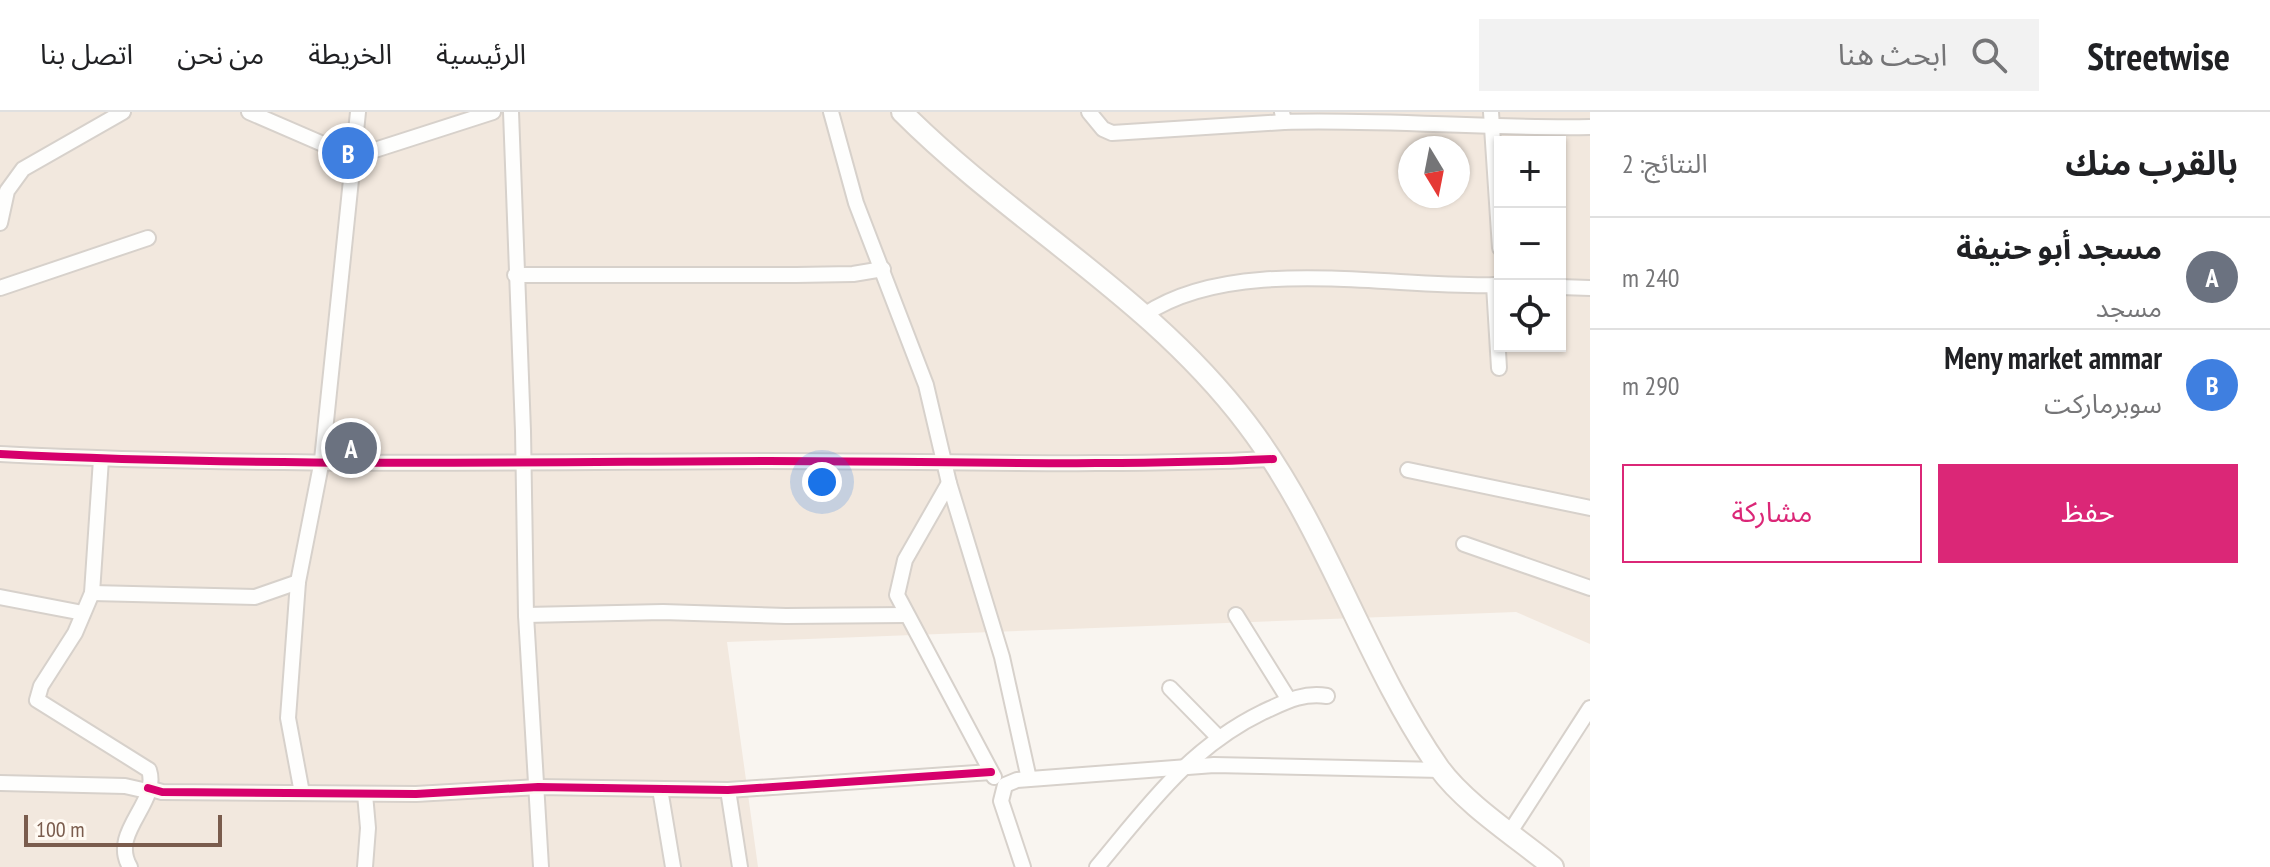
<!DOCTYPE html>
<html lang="ar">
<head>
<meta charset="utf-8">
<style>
  :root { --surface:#fff; --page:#f2f2f2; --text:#202124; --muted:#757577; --line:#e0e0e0; --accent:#db2777 }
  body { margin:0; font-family:"PT Sans Narrow","Noto Sans Arabic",sans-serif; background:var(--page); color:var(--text); direction:rtl }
  .controls { position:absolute; right:24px; top:24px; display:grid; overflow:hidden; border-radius:0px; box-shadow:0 2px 6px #0004 }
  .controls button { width:72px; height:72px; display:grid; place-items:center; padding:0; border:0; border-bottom:2px solid var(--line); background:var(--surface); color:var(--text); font:40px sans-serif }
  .compass { position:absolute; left:1398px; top:24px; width:72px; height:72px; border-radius:50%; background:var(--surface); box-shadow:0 2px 6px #0004; rotate:170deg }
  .scale { position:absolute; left:24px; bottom:20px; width:198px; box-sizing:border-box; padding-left:8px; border:4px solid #7a5c4d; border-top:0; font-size:22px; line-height:28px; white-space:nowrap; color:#7a5c4d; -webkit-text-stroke:6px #fffaf3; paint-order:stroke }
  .you { position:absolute; left:822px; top:370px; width:28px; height:28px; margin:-20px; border:6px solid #fff; border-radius:50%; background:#1a73e8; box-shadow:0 0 0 12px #1a73e833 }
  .badge { display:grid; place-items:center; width:52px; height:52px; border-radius:50%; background:var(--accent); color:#fff; font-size:26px; font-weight:700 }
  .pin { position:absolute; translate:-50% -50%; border:4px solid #fff; box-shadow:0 2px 8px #0006 }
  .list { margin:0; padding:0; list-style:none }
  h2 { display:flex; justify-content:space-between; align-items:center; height:104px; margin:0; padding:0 32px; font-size:34px }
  h2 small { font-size:26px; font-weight:400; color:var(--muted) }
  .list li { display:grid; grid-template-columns:52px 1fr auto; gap:24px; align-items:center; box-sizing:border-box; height:112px; padding:0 32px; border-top:2px solid var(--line) }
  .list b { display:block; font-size:30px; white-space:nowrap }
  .list p { margin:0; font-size:26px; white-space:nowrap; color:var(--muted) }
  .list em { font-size:26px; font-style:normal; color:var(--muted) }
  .actions { display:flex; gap:16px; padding:24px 32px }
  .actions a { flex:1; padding:18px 0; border:2px solid var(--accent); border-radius:0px; text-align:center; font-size:28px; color:var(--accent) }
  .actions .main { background:var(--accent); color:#fff }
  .icon { flex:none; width:44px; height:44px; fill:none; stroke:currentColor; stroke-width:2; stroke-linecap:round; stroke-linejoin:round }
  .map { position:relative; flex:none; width:1590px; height:755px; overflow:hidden; direction:ltr }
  header { display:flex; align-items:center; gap:48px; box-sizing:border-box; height:112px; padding:0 40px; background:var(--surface); border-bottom:2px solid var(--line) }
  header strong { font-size:38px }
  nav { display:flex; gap:44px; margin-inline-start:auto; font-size:28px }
  .search { width:560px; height:72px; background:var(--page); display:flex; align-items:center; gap:20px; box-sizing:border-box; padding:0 28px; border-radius:0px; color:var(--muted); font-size:30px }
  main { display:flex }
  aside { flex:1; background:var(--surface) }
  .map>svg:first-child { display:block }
</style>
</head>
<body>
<header>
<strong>Streetwise</strong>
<div class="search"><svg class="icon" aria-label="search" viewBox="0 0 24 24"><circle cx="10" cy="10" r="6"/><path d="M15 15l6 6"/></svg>ابحث هنا</div>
<nav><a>الرئيسية</a><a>الخريطة</a><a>من نحن</a><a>اتصل بنا</a></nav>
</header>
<main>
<aside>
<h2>بالقرب منك<small>النتائج: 2</small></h2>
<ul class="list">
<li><span class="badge" style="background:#6b7280">A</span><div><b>مسجد أبو حنيفة</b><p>مسجد</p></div><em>240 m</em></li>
<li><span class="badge" style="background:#3f7fe0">B</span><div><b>Meny market ammar</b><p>سوبرماركت</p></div><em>290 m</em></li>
</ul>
<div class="actions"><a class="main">حفظ</a><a>مشاركة</a></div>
</aside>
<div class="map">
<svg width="1590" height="755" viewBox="0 0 1590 755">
  <rect width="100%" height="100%" fill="#f9f5f0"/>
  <path fill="#f2e8de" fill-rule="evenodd" d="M0 0H1590V532L1516 500 727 530 758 755H0ZM1500 30H1560V234H1500ZM1410 36H1458V84H1410Z"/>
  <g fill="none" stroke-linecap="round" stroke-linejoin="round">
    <defs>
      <g id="minor">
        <path d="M249 0 353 45 493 0"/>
        <path d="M511 0 523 319 526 503 541 755"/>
        <path d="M831 0 856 91 926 273 949 371 1002 545 1029 667"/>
        <path d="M1089 0 1103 17 1112 21 1284 10"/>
        <path d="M1282 0 1284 10C1386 7 1488 17 1590 15"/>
        <path d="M1491 0 1500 136"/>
        <path d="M0 111 7 79 23 57 123 0"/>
        <path d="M515 163H796L853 162 883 157"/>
        <path d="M1494 173 1499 256"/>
        <path d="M1560 175 1590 176"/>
        <path d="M0 176 148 126"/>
        <path d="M1144 203C1236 141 1393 177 1500 173"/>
        <path d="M0 342C255 355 512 350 768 349 936 349 1105 355 1273 347"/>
        <path d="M101 347 92 481 75 521 41 574 37 588 149 658C160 691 109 720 130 755"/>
        <path d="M1408 358 1590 396"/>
        <path d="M949 371 905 448 897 483 994 665"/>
        <path d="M1464 432 1590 476"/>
        <path d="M92 481 255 485 298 470"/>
        <path d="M0 485 83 501"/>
        <path d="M526 503 663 500 786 504 907 503"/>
        <path d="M1236 503 1289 588"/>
        <path d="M1170 576 1219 626"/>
        <path d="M0 671 125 674 147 679"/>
        <path d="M148 676 162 680 416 682 538 675 728 678 991 660"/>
        <path d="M660 677 673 755"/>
        <path d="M728 678 740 755"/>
        <path d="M302 681 288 606 298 470 322 348 358 0"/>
        <path d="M1510 720 1590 596"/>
        <path d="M365 755 368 716 365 682"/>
        <path d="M1023 755 1001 689 1005 673 1017 668 1214 653 1441 658"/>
        <path d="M1097 755C1148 694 1189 636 1263 600 1285 590 1303 580 1327 584"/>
      </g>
      <path id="secondary" d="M902 0C1013 111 1151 185 1247 312 1327 417 1364 548 1439 656 1465 692 1518 726 1553 755"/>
    </defs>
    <use href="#minor" stroke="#d7d1cb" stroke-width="18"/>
    <use href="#secondary" stroke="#d9d2cb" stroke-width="24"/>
    <use href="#minor" stroke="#fefefd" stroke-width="14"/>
    <use href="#secondary" stroke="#fefefd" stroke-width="20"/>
    <defs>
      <g id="cycleway">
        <path d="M0 342C255 355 512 350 768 349 936 349 1105 355 1273 347"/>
        <path d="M148 676 162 680 416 682 538 675 728 678 991 660"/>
      </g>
    </defs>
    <use href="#cycleway" stroke="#fffaf3" stroke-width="13"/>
    <use href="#cycleway" stroke="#d6006c" stroke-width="8"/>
  </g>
</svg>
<div class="controls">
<button>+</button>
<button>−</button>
<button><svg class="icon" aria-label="locate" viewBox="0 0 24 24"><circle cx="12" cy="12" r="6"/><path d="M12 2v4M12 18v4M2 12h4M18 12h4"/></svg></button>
</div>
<svg class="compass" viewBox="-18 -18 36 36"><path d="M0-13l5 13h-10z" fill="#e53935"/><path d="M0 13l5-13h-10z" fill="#757577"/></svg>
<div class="scale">100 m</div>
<div class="you"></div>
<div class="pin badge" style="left:351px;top:336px;background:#6b7280">A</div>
<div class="pin badge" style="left:348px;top:41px;background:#3f7fe0">B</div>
</div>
</main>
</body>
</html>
